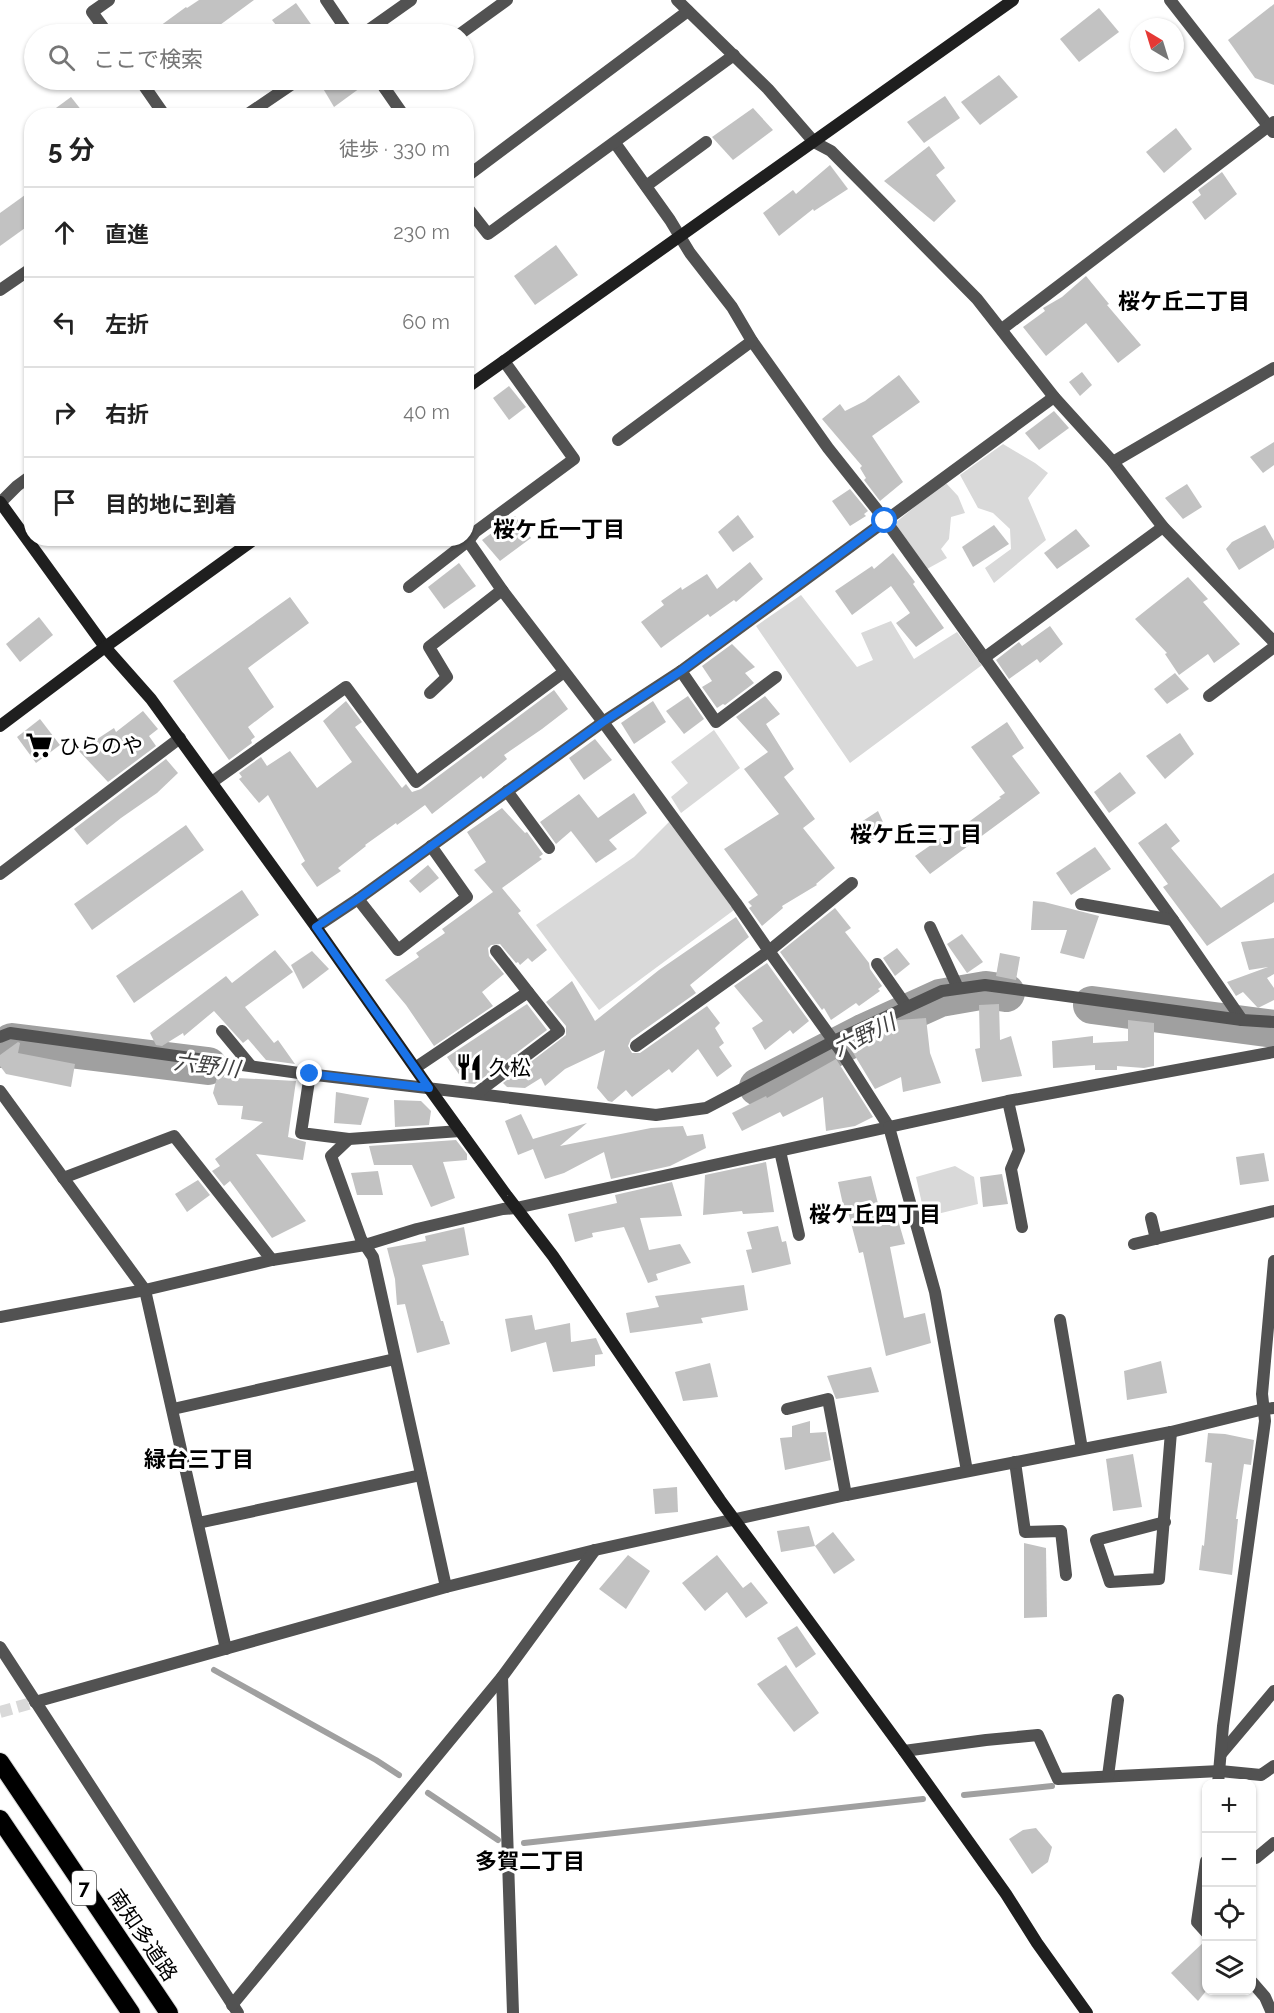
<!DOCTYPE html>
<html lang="ja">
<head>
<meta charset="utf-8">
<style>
  :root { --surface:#fff; --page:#f2f2f2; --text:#222; --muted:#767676; --line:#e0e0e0 }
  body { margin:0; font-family:Raleway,"Noto Sans JP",sans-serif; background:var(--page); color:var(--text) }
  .controls { position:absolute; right:18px; bottom:18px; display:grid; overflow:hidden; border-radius:12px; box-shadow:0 2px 4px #0004 }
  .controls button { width:54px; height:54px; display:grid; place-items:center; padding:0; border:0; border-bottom:2px solid var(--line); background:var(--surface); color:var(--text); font:30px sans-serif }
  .compass { position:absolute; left:1130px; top:18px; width:54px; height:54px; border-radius:50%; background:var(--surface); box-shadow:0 2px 4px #0004; rotate:322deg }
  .stop { position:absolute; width:18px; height:18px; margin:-14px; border:4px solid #1a73e8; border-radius:50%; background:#fff }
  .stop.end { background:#1a73e8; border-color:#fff; box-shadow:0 2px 6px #0008 }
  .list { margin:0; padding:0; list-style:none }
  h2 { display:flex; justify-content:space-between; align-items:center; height:78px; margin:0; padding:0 24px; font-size:26px }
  h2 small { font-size:20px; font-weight:400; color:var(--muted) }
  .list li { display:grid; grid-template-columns:39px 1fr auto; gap:18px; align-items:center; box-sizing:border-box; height:90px; padding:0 24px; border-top:2px solid var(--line) }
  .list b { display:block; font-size:22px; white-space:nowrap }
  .list em { font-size:20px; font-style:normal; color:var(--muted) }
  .icon { flex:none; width:33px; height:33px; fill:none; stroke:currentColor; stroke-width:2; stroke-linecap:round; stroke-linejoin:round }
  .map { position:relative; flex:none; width:1274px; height:2013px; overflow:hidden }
  .search { position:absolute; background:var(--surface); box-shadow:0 2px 4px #0004; left:24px; top:24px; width:450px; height:66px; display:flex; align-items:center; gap:15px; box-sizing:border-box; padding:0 21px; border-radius:33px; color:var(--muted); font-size:22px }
  .panel { position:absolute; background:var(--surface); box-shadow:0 2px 4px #0004; left:24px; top:108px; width:450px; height:438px; border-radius:24px }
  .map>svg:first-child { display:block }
</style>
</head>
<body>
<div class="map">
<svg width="1274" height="2013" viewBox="0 0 1274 2013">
  <rect width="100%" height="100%" fill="#fff"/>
  <g fill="#d9d9d9">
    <path d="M1003 444 1035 463 1048 473 1028 498 1046 540 994 583 985 568 1011 549 1010 529 993 513 978 508 960 475Z"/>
    <path d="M945 482 958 496 965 513 951 517 949 539 941 549 947 558 927 569 895 523Z"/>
    <path d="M801 595 857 667 873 660 861 633 891 621 914 659 957 632 982 665 850 763 756 626Z"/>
    <path d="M714 730 740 768 681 813 671 797 688 783 671 762Z"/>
    <path d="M669 822 734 910 599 1010 536 925 634 857Z"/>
    <path d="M955 1166 974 1177 978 1204 925 1217 916 1177Z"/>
  </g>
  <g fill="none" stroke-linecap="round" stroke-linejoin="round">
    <g stroke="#a0a0a0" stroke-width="6">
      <path d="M214 1670 376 1760 399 1775"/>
      <path d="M428 1793 498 1840"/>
      <path d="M964 1795 1052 1786"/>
      <path d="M524 1843 923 1799"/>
    </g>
    <g stroke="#a0a0a0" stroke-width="38">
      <path d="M1092 1005 1274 1029"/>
      <path d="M0 1049 12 1042 208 1066"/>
      <path d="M758 1087 865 1032 940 998 986 990 1006 993"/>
    </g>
  </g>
  <g fill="#c2c2c2">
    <path d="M199 0H254L209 33 203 24 188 34H149L186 7 187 8Z"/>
    <path d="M296 3 313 27 303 34H283L272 20Z"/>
    <path d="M1274 4V85L1255 78 1228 40Z"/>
    <path d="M1099 8 1119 32 1079 62 1060 39Z"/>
    <path d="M999 75 1018 97 980 125 961 102Z"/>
    <path d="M318 80H371L334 107Z"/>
    <path d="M945 96 960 118 924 143 907 122Z"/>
    <path d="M71 97 86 116H45Z"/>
    <path d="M753 108 773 130 733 160 712 137Z"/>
    <path d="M1176 128 1192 149 1164 173 1146 152Z"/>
    <path d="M929 146 945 168 936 175 956 201 934 222 884 181Z"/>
    <path d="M830 165 848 189 814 211 813 209 779 236 763 213 793 190 796 194Z"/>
    <path d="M1222 172 1237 194 1205 220 1192 202 1201 195 1198 190Z"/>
    <path d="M32 190V223L0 246V213Z"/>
    <path d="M556 245 578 275 535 305 514 276Z"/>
    <path d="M1086 276 1109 304 1107 305 1141 345 1118 363 1086 323 1046 356 1023 327 1045 311 1043 308 1062 297Z"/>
    <path d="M1082 372 1092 385 1080 396 1069 382Z"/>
    <path d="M899 375 920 402 872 436 903 482 880 501 864 480 866 478 860 468 862 466 822 419 840 404 845 411 865 401Z"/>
    <path d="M509 386 526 407 509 420 493 398Z"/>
    <path d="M1054 411 1069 428 1039 450 1025 433Z"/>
    <path d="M1274 442V465L1263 473 1250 457Z"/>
    <path d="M1187 484 1202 507 1183 519 1165 498Z"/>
    <path d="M850 489 868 511 864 514 866 516 850 526 832 501Z"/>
    <path d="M738 515 754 537 733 552 718 532Z"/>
    <path d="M515 516 531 538 500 561 482 540Z"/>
    <path d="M994 525 1009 544 973 567 962 547Z"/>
    <path d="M1265 525 1274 541V548L1239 570 1226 549 1232 542Z"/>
    <path d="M1076 529 1090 546 1057 569 1044 553Z"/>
    <path d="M893 553 915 582 913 584 944 628 916 647 896 623 910 613 891 586 852 615 835 591 872 566 874 569Z"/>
    <path d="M750 562 763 579 736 602 734 600 710 617 708 614 661 648 641 622 664 605 661 601 681 587 682 590 707 574 717 589Z"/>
    <path d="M459 563 476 586 444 609 428 587Z"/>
    <path d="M1188 577 1208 599 1203 602 1240 644 1214 663 1208 654 1179 675 1165 654 1167 653 1135 619Z"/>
    <path d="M290 597 309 623 248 668 274 707 248 727 255 737 251 740 252 743 229 760 173 681Z"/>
    <path d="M39 617 53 635 20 662 6 644Z"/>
    <path d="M1050 626 1063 644 1040 663 1037 659 1009 679 996 660 1019 642 1022 646Z"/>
    <path d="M732 644 755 667 745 673 754 683 725 705 723 704 717 708 702 687 712 681 702 666Z"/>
    <path d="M1175 673 1189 689 1167 704 1154 689Z"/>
    <path d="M554 690 568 709 542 729 504 755 507 759 483 779 481 776 432 814 425 805 397 825 396 823 365 845 366 846 338 868 341 871 317 887 301 864 305 861 268 795 259 803 239 779 242 777 239 773 261 757 267 766 290 751 317 788 352 762 323 721 346 701 362 722 355 727 402 788 406 784 412 792 421 789Z"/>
    <path d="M688 696 704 719 684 734 666 711Z"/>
    <path d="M765 696 780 714 766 724 794 769 784 777 815 819 803 828 835 868 816 884 817 885 782 906 783 908 762 926 749 908 752 906 748 902 758 895 724 849 779 814 744 769 768 752 736 717Z"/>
    <path d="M653 701 666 722 634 744 621 723Z"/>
    <path d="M143 711 158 729 149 736 156 746 108 782 79 751 114 728 116 732Z"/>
    <path d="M40 719 60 745 36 763 17 737Z"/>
    <path d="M1007 722 1024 748 1012 756 1040 793 930 874 915 856 941 838 943 841 1001 798 999 797 1005 793 971 747Z"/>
    <path d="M1180 733 1194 754 1165 779 1146 756Z"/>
    <path d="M595 739 612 760 584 780 569 758Z"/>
    <path d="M166 759 178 773 157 793 121 818 87 845 74 829Z"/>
    <path d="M1120 772 1136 793 1109 813 1094 792Z"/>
    <path d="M634 793 647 813 609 840 617 849 596 863 571 831 556 844 540 822 579 794 598 818Z"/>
    <path d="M502 808 525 833 527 832 543 854 539 857 542 859 502 888 521 911 518 913 547 950 532 962 528 958 520 965 518 962 516 963 500 944 491 945 488 948 489 956 504 974 482 992 493 1006 434 1046 406 1005 385 980 419 957 416 953 445 933 442 929 493 892 474 870 486 862 467 832Z"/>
    <path d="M878 811 887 831 863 844 852 828Z"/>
    <path d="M1166 823 1180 841 1171 848 1221 908 1274 873V902L1207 946 1163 887 1168 884 1138 843Z"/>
    <path d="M186 825 204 850 92 930 74 904Z"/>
    <path d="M1095 847 1111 869 1071 895 1056 873Z"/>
    <path d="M428 865 439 878 420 893 409 881Z"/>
    <path d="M242 890 259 915 134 1003 116 976Z"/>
    <path d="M1033 901 1044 902 1099 916 1084 959 1060 953 1067 930H1031Z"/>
    <path d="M835 908 851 928 845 932 869 963 870 969 882 986 878 989 880 991 859 1006 856 1003 831 1020 824 1008 822 1010 780 952Z"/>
    <path d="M736 917 749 937 690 985 696 993 631 1039 628 1046 632 1053H640L707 1006 720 1023 715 1028 724 1043 719 1047 732 1066 717 1077 698 1049 672 1073 669 1069 632 1097 626 1090 612 1102 608 1101 597 1088 605 1050 565 1069 545 1086 541 1078 525 1088 507 1087 503 1083 566 1035V1026L546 1002 572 981 595 1021 659 970Z"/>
    <path d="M962 934 983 962 967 973 947 944Z"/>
    <path d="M1274 938V974L1267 978 1274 988V1000L1258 1008 1243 992 1236 996 1227 982 1268 967 1249 970 1241 942Z"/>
    <path d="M897 948 910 964 895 976 883 958Z"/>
    <path d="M275 950 293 972 245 1007 274 1043 278 1040 295 1064 266 1060 248 1039 243 1043 214 1011 184 1036 183 1033 162 1046 156 1045 150 1033 226 976 232 983Z"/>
    <path d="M312 951 329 969 303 989 291 965Z"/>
    <path d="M1000 953 1020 957 1016 980 996 976Z"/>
    <path d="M767 963 809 1021 793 1034 790 1030 765 1050 752 1028 763 1021 734 986Z"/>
    <path d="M527 1004 547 1030 475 1084 465 1083 447 1057Z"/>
    <path d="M999 1004 1000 1040 1011 1036 1022 1076 982 1082 975 1049 980 1048 979 1005Z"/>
    <path d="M926 1018 930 1053 941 1083 903 1092 901 1077 875 1089 849 1046 898 1020Z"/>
    <path d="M1128 1020 1154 1023V1066L1144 1068 1117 1066V1070H1095V1065L1053 1068 1052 1041 1093 1036V1043L1128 1041Z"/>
    <path d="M18 1042 20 1043 18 1053 75 1064 71 1087 6 1074 0 1066V1055Z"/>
    <path d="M836 1059 873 1117 855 1126 826 1131 823 1097 783 1117 780 1112 742 1131 732 1113 766 1096 767 1098Z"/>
    <path d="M217 1077 296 1081 288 1137 306 1142 303 1160 256 1154 306 1221 272 1238 230 1181 224 1186 212 1171 220 1166 215 1159 263 1122 241 1119 243 1106 218 1105 213 1093Z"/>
    <path d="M336 1092 369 1098 361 1125 334 1123Z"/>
    <path d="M394 1100 421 1101 431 1111 429 1125 395 1127Z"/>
    <path d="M521 1114 533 1139 587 1123 560 1146 651 1128 683 1126 687 1136 703 1134 706 1148 670 1166 611 1179 604 1152 564 1173 545 1179 533 1149 518 1155 505 1121Z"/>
    <path d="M456 1140 467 1154V1160L443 1162 455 1198 431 1207 412 1165H374L369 1146Z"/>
    <path d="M1264 1153 1269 1181 1240 1185 1236 1157Z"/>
    <path d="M766 1162 774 1212 743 1214 742 1211 703 1215 705 1175Z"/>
    <path d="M378 1171 383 1195H357L351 1173Z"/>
    <path d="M1002 1174 1008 1204 983 1207 980 1177Z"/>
    <path d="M871 1176 883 1223 898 1220 905 1244 890 1247 904 1318 925 1313 931 1343 886 1356 863 1252 859 1253 847 1208 844 1209 838 1182Z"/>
    <path d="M198 1180 210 1195 187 1212 175 1194Z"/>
    <path d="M672 1182 682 1216 640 1218 649 1250 680 1244 691 1263 656 1274 658 1280 648 1283 624 1227 592 1233 593 1237 575 1242 568 1214 617 1203 615 1195Z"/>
    <path d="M778 1226 782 1242 786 1241 791 1264 752 1273 746 1250 752 1249 747 1232Z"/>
    <path d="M464 1227 469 1255 422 1265 441 1321H443L450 1344 417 1353 405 1304 397 1305 395 1279 387 1248 426 1241 425 1236Z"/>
    <path d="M744 1285 748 1310 701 1318 703 1323 630 1333 626 1313 659 1307 655 1296Z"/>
    <path d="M532 1315 535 1330 570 1323 571 1342 596 1338 603 1354 595 1355V1366L553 1372 546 1342 511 1352 505 1319Z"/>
    <path d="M1161 1361 1167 1393 1127 1400 1124 1371Z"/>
    <path d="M710 1363 718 1397 683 1401 675 1372Z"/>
    <path d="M871 1367 879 1392 836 1399 827 1376Z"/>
    <path d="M810 1421V1433L826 1432 831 1460 785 1470 780 1438 792 1437V1426Z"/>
    <path d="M1208 1433 1225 1434 1254 1440 1251 1465 1244 1464 1236 1519H1238L1232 1575 1199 1570 1202 1545 1204 1546 1212 1463 1205 1462Z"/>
    <path d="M1133 1454 1142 1507 1113 1511 1106 1459Z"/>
    <path d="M677 1487 678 1512 655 1514 653 1489Z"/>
    <path d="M809 1526 815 1546 781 1552 777 1531Z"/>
    <path d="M833 1532 855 1560 834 1574 815 1546Z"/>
    <path d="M1024 1543 1046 1548 1047 1617 1024 1618Z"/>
    <path d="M628 1555 650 1571 626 1609 599 1589Z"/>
    <path d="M717 1555 743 1588 751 1582 768 1603 746 1618 727 1592 705 1611 682 1583Z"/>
    <path d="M797 1626 816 1654 796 1668 777 1638Z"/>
    <path d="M786 1665 819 1713 794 1732 757 1684Z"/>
    <path d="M1036 1828 1052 1847 1048 1862 1032 1874 1009 1839 1023 1830Z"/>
    <path d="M1206 1940V1991L1198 2001 1171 1973Z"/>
  </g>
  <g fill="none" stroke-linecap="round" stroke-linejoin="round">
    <path stroke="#d9d9d9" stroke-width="12" stroke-dasharray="12 6" stroke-linecap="butt" d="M0 1712 35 1702"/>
    <defs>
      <g id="highway">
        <path d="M0 1762 169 2013"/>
        <path d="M0 1819 131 2013"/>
      </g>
    </defs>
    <use href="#highway" stroke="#dbdbdb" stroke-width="20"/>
    <g stroke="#525252" stroke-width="12">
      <path d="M326 0 349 34"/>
      <path d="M677 0 768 89 814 142 831 151 977 299 1054 397 1113 462 1163 527 1274 642"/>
      <path d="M1170 0 1273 132"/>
      <path d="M108 34 92 12 109 0"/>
      <path d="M363 34 411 0"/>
      <path d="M460 34 507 0"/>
      <path d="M140 80 165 116"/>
      <path d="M379 80 404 116"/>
      <path d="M385 88 397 80"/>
      <path d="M245 116 298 80"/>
      <path d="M615 143 670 220 690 253 732 307 752 341 828 448 886 521 1016 702 1173 920 1242 1020"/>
      <path d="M466 177 688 11"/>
      <path d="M646 186 706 142"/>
      <path d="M466 206 488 234 734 55"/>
      <path d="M0 290 32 268"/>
      <path d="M1002 329 1274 122"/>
      <path d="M618 440 752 341"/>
      <path d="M1113 462 1274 368"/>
      <path d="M0 503 17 486 32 475"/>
      <path d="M409 587 468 541 475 532 574 459 504 361"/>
      <path d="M984 658 1163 527"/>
      <path d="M681 671 716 722 776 677"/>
      <path d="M430 693 447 677 429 647 502 590"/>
      <path d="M1209 696 1274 647"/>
      <path d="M212 782 346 687 416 782 564 672"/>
      <path d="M507 791 549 848"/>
      <path d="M0 874 180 738"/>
      <path d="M358 899 398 950 467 897 431 846"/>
      <path d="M1081 904 1173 920"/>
      <path d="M316 927 358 899 603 722 681 671 1054 397"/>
      <path d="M930 927 958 988"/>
      <path d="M496 951 528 992"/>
      <path d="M877 964 907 1007"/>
      <path d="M222 1031 251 1066"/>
      <path d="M0 1037 10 1033 299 1073 656 1115 706 1108 834 1041 942 991 985 985 1242 1020 1274 1022"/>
      <path d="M636 1046 769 951 852 883"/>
      <path d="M415 1068 528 992 559 1031 477 1093"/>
      <path d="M310 1074 301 1133 349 1139"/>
      <path d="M0 1091 145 1290 226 1649"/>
      <path d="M1008 1101 1019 1150 1011 1169 1022 1227"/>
      <path d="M780 1151 799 1235"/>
      <path d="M63 1178 174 1136 272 1260"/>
      <path d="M1151 1218 1156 1239"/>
      <path d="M1134 1244 1274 1211"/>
      <path d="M0 1317 145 1290 272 1260 365 1245 417 1229 503 1209 516 1208 889 1127 840 1050 769 951 736 903 603 722 502 590 466 538"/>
      <path d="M1060 1320 1082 1449"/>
      <path d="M173 1409 395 1359"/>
      <path d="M787 1409 828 1399 846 1495"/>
      <path d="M1015 1462 1025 1532 1061 1531 1066 1575"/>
      <path d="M967 1471 935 1292 889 1127 1008 1101 1274 1052"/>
      <path d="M1165 1522 1096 1540 1110 1582 1159 1579 1171 1432"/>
      <path d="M198 1523 421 1475"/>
      <path d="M446 1587 373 1257 361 1239 331 1156 349 1139 460 1131"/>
      <path d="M0 1647 238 2013"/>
      <path d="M502 1677 513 2013"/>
      <path d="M35 1702 446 1587 595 1550 846 1495 1171 1432 1264 1409 1274 1408"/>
      <path d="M904 1751 986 1740 1038 1735 1058 1779 1220 1771 1261 1775 1274 1766"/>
      <path d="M1221 1754 1274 1691"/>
      <path d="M1108 1776 1118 1700"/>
      <path d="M1218 1784 1223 1726 1265 1421 1262 1394 1274 1261"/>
      <path d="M1252 1858H1256L1274 1843"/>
      <path d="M1206 1861 1197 1922 1206 1932"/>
      <path d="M1252 1982 1265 1997 1272 2013"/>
      <path d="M232 2005 502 1677 595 1550"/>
    </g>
    <g stroke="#1f1f1f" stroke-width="12">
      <path d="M466 388 1013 0"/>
      <path d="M0 502 105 647 151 699 316 927 429 1088 507 1196 553 1256 720 1500 904 1751 1006 1894 1037 1943 1087 2013"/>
      <path d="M0 726 105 647 256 538"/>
    </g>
    <use href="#highway" stroke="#000" stroke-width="18"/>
  </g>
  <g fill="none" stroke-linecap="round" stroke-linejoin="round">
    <path stroke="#1a73e8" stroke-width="8" d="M310 1074 429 1088 316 927 358 899 603 722 681 671 885 521"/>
  </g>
  <defs>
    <symbol id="supermarket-bare" viewBox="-9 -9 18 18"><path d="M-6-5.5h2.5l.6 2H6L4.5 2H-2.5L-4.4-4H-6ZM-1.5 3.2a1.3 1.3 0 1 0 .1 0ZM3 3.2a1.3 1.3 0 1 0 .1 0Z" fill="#000" stroke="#fff" stroke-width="2.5" paint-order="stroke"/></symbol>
    <symbol id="restaurant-bare" viewBox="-9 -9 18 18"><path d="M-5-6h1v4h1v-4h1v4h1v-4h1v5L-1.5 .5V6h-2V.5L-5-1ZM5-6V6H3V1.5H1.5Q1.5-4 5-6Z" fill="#000" stroke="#fff" stroke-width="2.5" paint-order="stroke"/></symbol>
  </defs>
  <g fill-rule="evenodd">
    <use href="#supermarket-bare" x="20" y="726" width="38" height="38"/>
    <use href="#restaurant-bare" x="450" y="1048" width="38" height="38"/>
  </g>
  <g text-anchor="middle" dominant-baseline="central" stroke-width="6" stroke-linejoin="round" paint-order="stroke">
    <rect fill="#fff" stroke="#4c4c4c" stroke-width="1.5" x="72" y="1871" width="24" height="34" rx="4.5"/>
    <g font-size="20" font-weight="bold" fill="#000">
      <text x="84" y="1888">7</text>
    </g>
    <g font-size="21" fill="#000" stroke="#fff" text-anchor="start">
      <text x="59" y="745">ひらのや</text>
      <text x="489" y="1067">久松</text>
    </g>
    <g font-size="21" fill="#000" stroke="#fff">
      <text transform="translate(143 1935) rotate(56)">南知多道路</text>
    </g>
    <g font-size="22" font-weight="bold" fill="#000" stroke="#fff">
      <text x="1184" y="301">桜ケ丘二丁目</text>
      <text x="559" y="529">桜ケ丘一丁目</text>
      <text x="916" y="834">桜ケ丘三丁目</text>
      <text x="875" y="1214">桜ケ丘四丁目</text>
      <text x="199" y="1459">緑台三丁目</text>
      <text x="530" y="1861">多賀二丁目</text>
    </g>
    <g font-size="22" font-style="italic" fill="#414141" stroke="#fff">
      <text transform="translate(864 1035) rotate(-26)">六野川</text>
      <text transform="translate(207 1065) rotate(7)">六野川</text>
    </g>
  </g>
</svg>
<div class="controls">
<button>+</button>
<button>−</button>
<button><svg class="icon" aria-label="locate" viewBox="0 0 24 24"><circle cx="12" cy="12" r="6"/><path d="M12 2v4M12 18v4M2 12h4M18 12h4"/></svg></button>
<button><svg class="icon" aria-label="layers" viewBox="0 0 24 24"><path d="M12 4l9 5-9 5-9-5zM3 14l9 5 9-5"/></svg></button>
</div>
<svg class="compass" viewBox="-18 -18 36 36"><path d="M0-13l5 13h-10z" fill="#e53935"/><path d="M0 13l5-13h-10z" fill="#767676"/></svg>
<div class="stop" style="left:885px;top:521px"></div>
<div class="stop end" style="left:310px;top:1074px"></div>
<div class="search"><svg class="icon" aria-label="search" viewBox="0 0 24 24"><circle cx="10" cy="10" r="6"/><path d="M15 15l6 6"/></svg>ここで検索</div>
<section class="panel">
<h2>5 分<small>徒歩 · 330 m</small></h2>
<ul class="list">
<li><svg class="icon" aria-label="ahead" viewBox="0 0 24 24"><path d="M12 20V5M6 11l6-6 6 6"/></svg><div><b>直進</b></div><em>230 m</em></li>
<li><svg class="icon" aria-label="left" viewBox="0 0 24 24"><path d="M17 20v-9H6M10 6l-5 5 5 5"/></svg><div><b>左折</b></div><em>60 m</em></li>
<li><svg class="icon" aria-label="right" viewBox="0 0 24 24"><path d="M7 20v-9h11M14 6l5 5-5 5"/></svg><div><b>右折</b></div><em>40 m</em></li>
<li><svg class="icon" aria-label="arrive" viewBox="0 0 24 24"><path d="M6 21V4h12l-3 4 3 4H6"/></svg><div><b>目的地に到着</b></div></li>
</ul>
</section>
</div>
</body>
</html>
